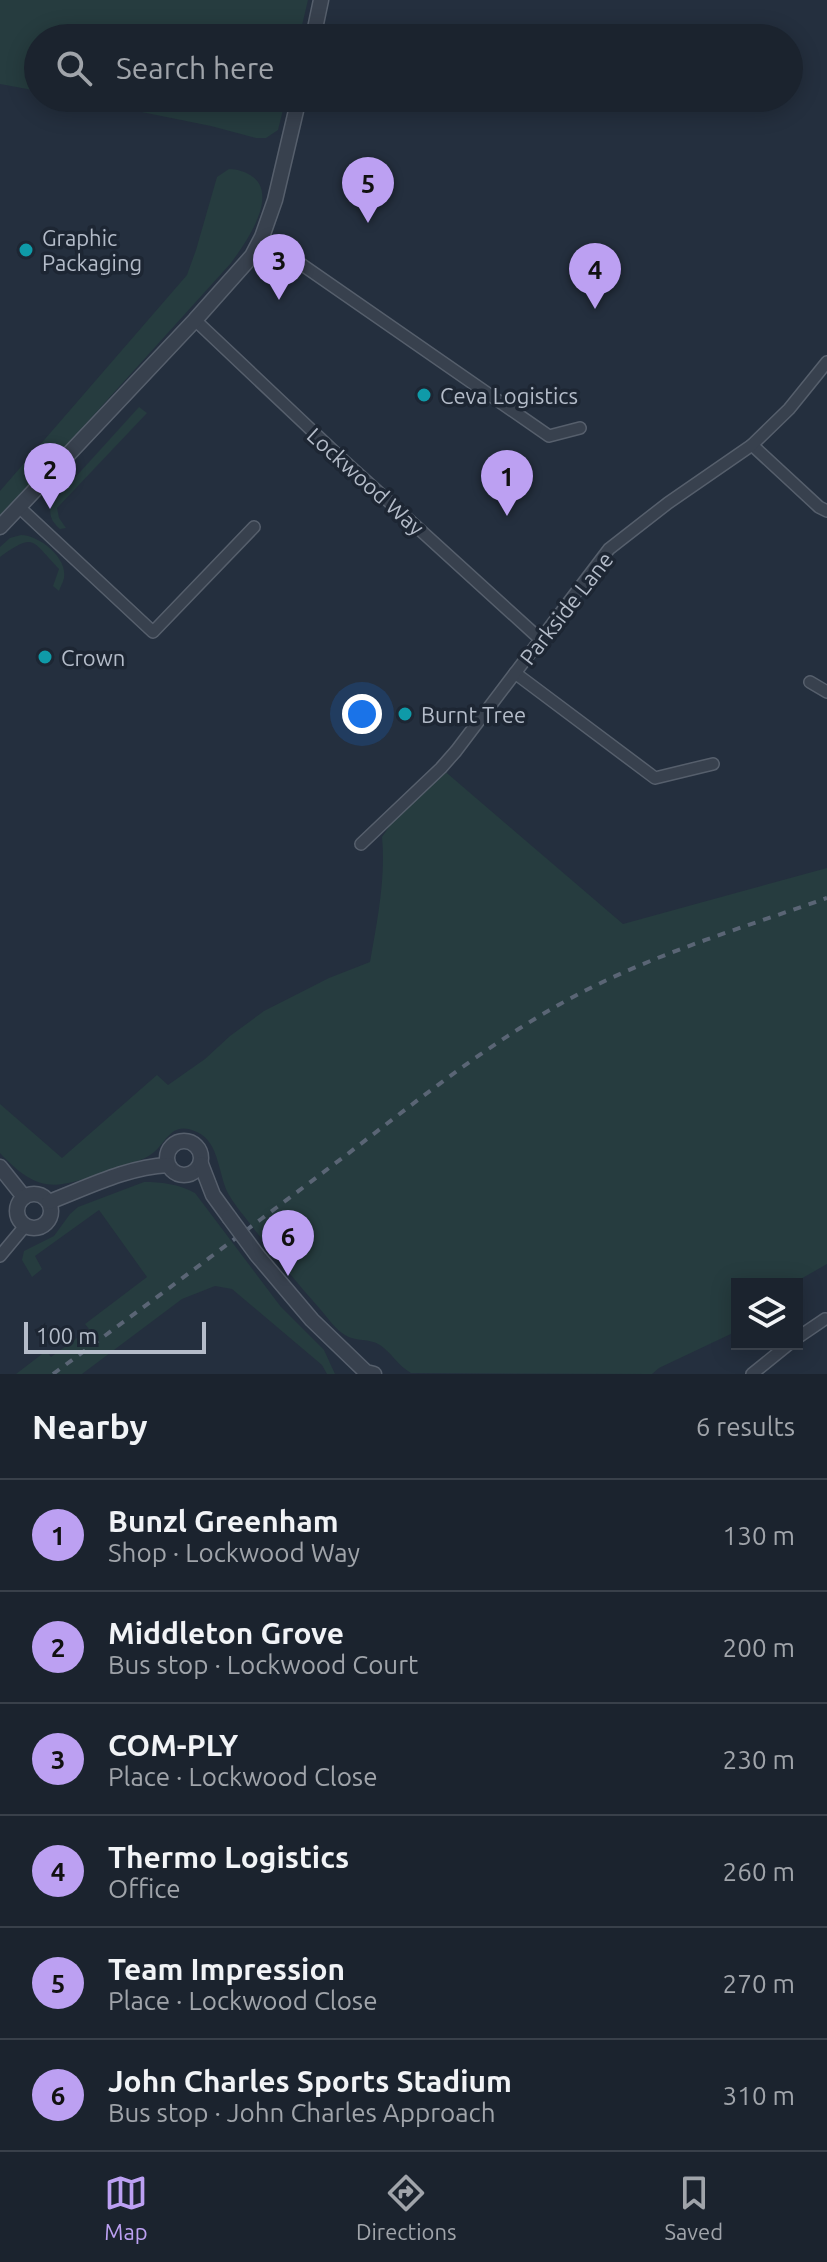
<!DOCTYPE html>
<html lang="en">
<head>
<meta charset="utf-8">
<style>
  :root { --surface:#1b232e; --page:#282f3a; --text:#f1f3f6; --muted:#a0a4aa; --line:#39404a; --accent:#bca0f2 }
  body { margin:0; font-family:Ubuntu,sans-serif; background:var(--page); color:var(--text) }
  .controls { position:absolute; right:24px; bottom:24px; display:grid; overflow:hidden; border-radius:0px; box-shadow:0 4px 20px #0003 }
  .controls button { width:72px; height:72px; display:grid; place-items:center; padding:0; border:0; border-bottom:2px solid var(--line); background:var(--surface); color:var(--text); font:40px sans-serif }
  .scale { position:absolute; left:24px; bottom:20px; width:182px; box-sizing:border-box; padding-left:8px; border:4px solid #b4bcc9; border-top:0; font-size:22px; line-height:28px; white-space:nowrap; color:#b4bcc9; -webkit-text-stroke:6px #1d2633; paint-order:stroke }
  .you { position:absolute; left:362px; top:714px; width:28px; height:28px; margin:-20px; border:6px solid #fff; border-radius:50%; background:#1a73e8; box-shadow:0 0 0 12px #1a73e833 }
  .badge { display:grid; place-items:center; width:52px; height:52px; border-radius:50%; background:var(--accent); color:#111; font-size:26px; font-weight:700 }
  .pin { position:absolute; translate:-50% -66px; filter:drop-shadow(0 2px 4px #0008) }
  .pin::after { content:''; position:absolute; top:42px; width:28px; height:24px; background:inherit; clip-path:polygon(0 0,100% 0,50% 100%) }
  .list { margin:0; padding:0; list-style:none }
  h2 { display:flex; justify-content:space-between; align-items:center; height:104px; margin:0; padding:0 32px; font-size:34px }
  h2 small { font-size:26px; font-weight:400; color:var(--muted) }
  .list li { display:grid; grid-template-columns:52px 1fr auto; gap:24px; align-items:center; box-sizing:border-box; height:112px; padding:0 32px; border-top:2px solid var(--line) }
  .list b { display:block; font-size:30px; white-space:nowrap }
  .list p { margin:0; font-size:26px; white-space:nowrap; color:var(--muted) }
  .list em { font-size:26px; font-style:normal; color:var(--muted) }
  .icon { flex:none; width:44px; height:44px; fill:none; stroke:currentColor; stroke-width:2; stroke-linecap:round; stroke-linejoin:round }
  .map { position:relative; flex:none; width:827px; height:1374px; overflow:hidden }
  .search { position:absolute; background:var(--surface); box-shadow:0 4px 20px #0003; left:24px; right:24px; top:24px; height:88px; display:flex; align-items:center; gap:20px; box-sizing:border-box; padding:0 28px; border-radius:44px; color:var(--muted); font-size:30px }
  .sheet { height:776px; background:var(--surface) }
  nav { display:flex; justify-content:space-around; align-items:center; box-sizing:border-box; height:112px; border-top:2px solid var(--line); background:var(--surface); font-size:22px; color:var(--muted) }
  nav a { display:grid; justify-items:center; gap:4px }
  nav .on { color:var(--accent) }
  .map>svg:first-child { display:block }
</style>
</head>
<body>
<div class="map">
<svg width="827" height="1374" viewBox="0 0 827 1374">
  <rect width="100%" height="100%" fill="#242f3e"/>
  <g fill="#263c3f">
    <path d="M0 0H308L299 38H38V91L0 84Z"/>
    <path d="M72 98H286L278 130 266 138H256L211 126Z"/>
    <path d="M229 169C237 169 247 172 253 177 279 197 244 245 231 263L53 460 0 515V491L187 275 196 250 217 177Z"/>
    <path d="M139 407 147 413 57 508 59 518 66 528 60 529C51 521 48 514 52 503Z"/>
    <path d="M21 535C39 535 68 558 64 578 63 583 60 587 59 591L53 586 59 569C31 540 35 532 0 557V547L10 538Z"/>
    <path d="M441 768 623 924 827 868V1264L792 1284H737V1331L659 1368 652 1374 411 1373C397 1365 392 1353 380 1345 369 1338 356 1342 345 1335 335 1329 328 1318 320 1309 297 1283 275 1256 254 1229 246 1218 236 1207 229 1195 218 1176 220 1142 197 1132 171 1120 167 1142 153 1153 141 1162 122 1166 108 1171 57 1188 40 1196 0 1153V1104L62 1158 157 1075 168 1085 205 1059 230 1036 264 1011 329 978 370 962C377 922 386 878 382 837L406 802Z"/>
    <path d="M144 1182C161 1182 179 1184 195 1193L281 1307 324 1350 335 1374H327L322 1365 232 1289 215 1286 182 1299 82 1374H16L46 1351 51 1357 89 1329 85 1324 147 1277 99 1210 35 1256 42 1269 32 1277 22 1260 24 1251 54 1236 70 1214 78 1207Z"/>
  </g>
  <g fill="none" stroke-linecap="round" stroke-linejoin="round">
    <defs>
      <g id="minor">
        <path d="M262 237 549 436 580 428"/>
        <path d="M195 320 341 458 540 639"/>
        <path d="M752 445 819 507 827 511"/>
        <path d="M20 508 153 632 254 527"/>
        <path d="M515 673 655 778 713 764"/>
        <path d="M810 682 827 692"/>
        <path d="M361 844 441 768 456 751 609 549 668 503 752 445 789 409 827 362"/>
        <path d="M0 1256 25 1226"/>
        <path d="M797 1338 825 1319"/>
        <path d="M752 1374 789 1344"/>
      </g>
      <g id="tertiary">
        <path d="M313 38 321 0"/>
        <path d="M0 527 195 320 252 256 262 237 275 200 299 98"/>
        <circle cx="184" cy="1158" r="17"/>
        <path d="M201 1164 213 1195 229 1217"/>
        <path d="M0 1167 24 1197"/>
        <circle cx="34" cy="1211" r="17"/>
        <path d="M49 1202C88 1187 127 1167 168 1165"/>
        <path d="M257 1255 312 1320 366 1372 374 1374"/>
      </g>
    </defs>
    <use href="#minor" stroke="#565f6c" stroke-width="14"/>
    <use href="#tertiary" stroke="#565f6c" stroke-width="17"/>
    <use href="#minor" stroke="#38414e" stroke-width="11"/>
    <use href="#tertiary" stroke="#38414e" stroke-width="14"/>
    <path stroke="#5a6575" stroke-width="4" stroke-dasharray="8 8" stroke-linecap="butt" d="M53 1374C151 1302 248 1229 345 1156 418 1100 491 1041 573 997 653 954 742 928 827 898"/>
    <defs>
      <path id="tertiary-bridge" d="M229 1217 257 1255"/>
    </defs>
    <use href="#tertiary-bridge" stroke="#565f6c" stroke-width="17" stroke-linecap="butt"/>
    <use href="#tertiary-bridge" stroke="#38414e" stroke-width="14"/>
  </g>
  <g fill="#0f9aa8" stroke="#1d2633" stroke-width="3">
    <circle cx="26" cy="250" r="8"/>
    <circle cx="424" cy="395" r="8"/>
    <circle cx="45" cy="657" r="8"/>
    <circle cx="405" cy="714" r="8"/>
  </g>
  <g text-anchor="middle" dominant-baseline="central" stroke-width="7" stroke-linejoin="round" paint-order="stroke">
    <g font-size="22" fill="#b4bcc9" stroke="#1d2633" text-anchor="start">
      <text x="42" y="237">Graphic<tspan x="42" dy="25">Packaging</tspan></text>
      <text x="440" y="395">Ceva Logistics</text>
      <text x="61" y="657">Crown</text>
      <text x="421" y="714">Burnt Tree</text>
    </g>
    <g font-size="22" fill="#b4bcc9" stroke="#1d2633">
      <text transform="translate(366 481) rotate(42)">Lockwood Way</text>
      <text transform="translate(566 608) rotate(-52)">Parkside Lane</text>
    </g>
  </g>
</svg>
<div class="controls">
<button><svg class="icon" aria-label="layers" viewBox="0 0 24 24"><path d="M12 4l9 5-9 5-9-5zM3 14l9 5 9-5"/></svg></button>
</div>
<div class="scale">100 m</div>
<div class="you"></div>
<div class="pin badge" style="left:507px;top:516px">1</div>
<div class="pin badge" style="left:50px;top:509px">2</div>
<div class="pin badge" style="left:279px;top:300px">3</div>
<div class="pin badge" style="left:595px;top:309px">4</div>
<div class="pin badge" style="left:368px;top:223px">5</div>
<div class="pin badge" style="left:288px;top:1276px">6</div>
<div class="search"><svg class="icon" aria-label="search" viewBox="0 0 24 24"><circle cx="10" cy="10" r="6"/><path d="M15 15l6 6"/></svg>Search here</div>
</div>
<section class="sheet">
<h2>Nearby<small>6 results</small></h2>
<ul class="list">
<li><span class="badge">1</span><div><b>Bunzl Greenham</b><p>Shop · Lockwood Way</p></div><em>130 m</em></li>
<li><span class="badge">2</span><div><b>Middleton Grove</b><p>Bus stop · Lockwood Court</p></div><em>200 m</em></li>
<li><span class="badge">3</span><div><b>COM-PLY</b><p>Place · Lockwood Close</p></div><em>230 m</em></li>
<li><span class="badge">4</span><div><b>Thermo Logistics</b><p>Office</p></div><em>260 m</em></li>
<li><span class="badge">5</span><div><b>Team Impression</b><p>Place · Lockwood Close</p></div><em>270 m</em></li>
<li><span class="badge">6</span><div><b>John Charles Sports Stadium</b><p>Bus stop · John Charles Approach</p></div><em>310 m</em></li>
</ul>
</section>
<nav>
<a class="on"><svg class="icon" aria-label="map" viewBox="0 0 24 24"><path d="M3 6l6-2 6 2 6-2v14l-6 2-6-2-6 2zM9 4v14M15 6v14"/></svg>Map</a>
<a><svg class="icon" aria-label="directions" viewBox="0 0 24 24"><path d="M12 3l9 9-9 9-9-9zM9 14v-3h6M13 9l2 2-2 2"/></svg>Directions</a>
<a><svg class="icon" aria-label="saved" viewBox="0 0 24 24"><path d="M7 4h10v16l-5-4-5 4z"/></svg>Saved</a>
</nav>
</body>
</html>
